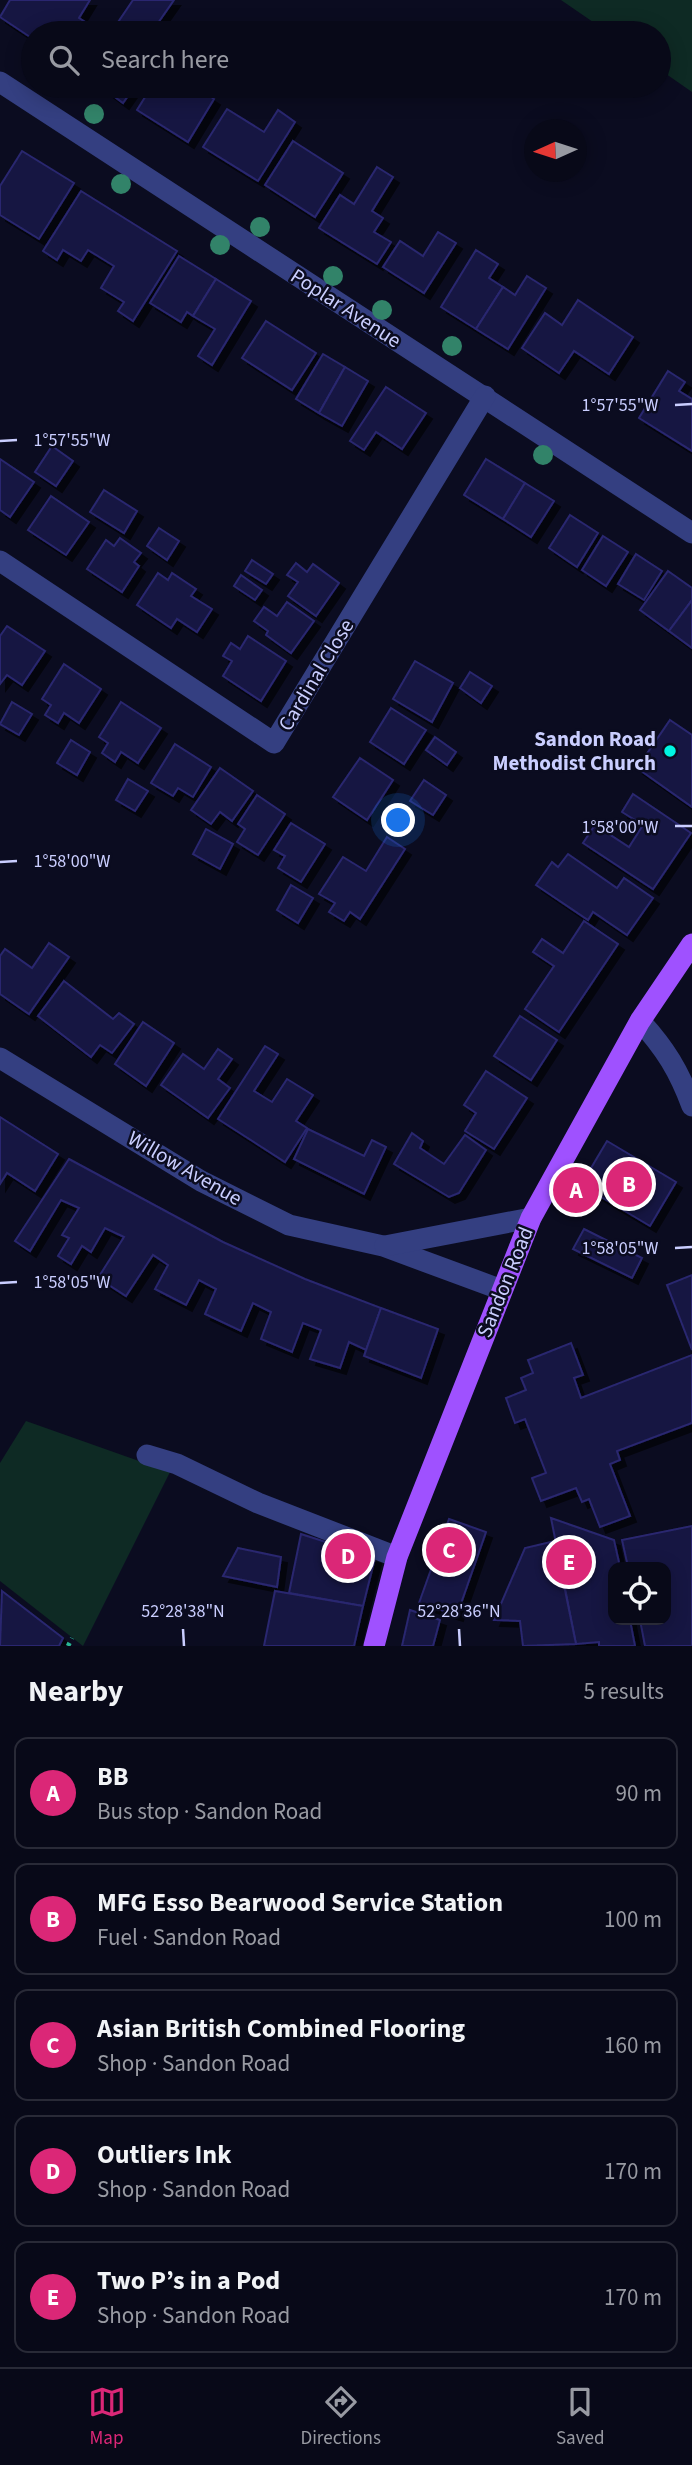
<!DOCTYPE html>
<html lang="en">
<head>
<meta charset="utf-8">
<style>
  :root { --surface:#080918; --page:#161725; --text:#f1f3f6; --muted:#989aa2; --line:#292a37; --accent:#db2777 }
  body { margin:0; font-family:"Source Sans 3",sans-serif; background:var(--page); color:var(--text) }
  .controls { position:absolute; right:21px; bottom:21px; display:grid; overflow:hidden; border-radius:14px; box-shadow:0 4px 18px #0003 }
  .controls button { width:63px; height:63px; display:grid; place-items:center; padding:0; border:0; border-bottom:2px solid var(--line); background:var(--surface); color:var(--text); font:35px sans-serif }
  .compass { position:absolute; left:524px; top:119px; width:63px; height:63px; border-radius:50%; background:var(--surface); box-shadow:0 4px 18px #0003; rotate:267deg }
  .you { position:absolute; left:399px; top:821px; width:24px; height:24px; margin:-18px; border:5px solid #fff; border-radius:50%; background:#1a73e8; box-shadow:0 0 0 10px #1a73e833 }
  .badge { display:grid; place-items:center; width:46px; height:46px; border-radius:50%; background:var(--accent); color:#fff; font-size:23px; font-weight:700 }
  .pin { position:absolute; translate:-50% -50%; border:4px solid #fff; box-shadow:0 2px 7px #0006 }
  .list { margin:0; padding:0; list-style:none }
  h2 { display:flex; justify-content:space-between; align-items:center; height:91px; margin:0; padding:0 28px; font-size:30px }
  h2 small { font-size:23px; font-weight:400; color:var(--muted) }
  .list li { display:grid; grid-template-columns:46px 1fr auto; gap:21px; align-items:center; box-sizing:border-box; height:112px; margin:0 14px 14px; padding:0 14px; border:2px solid var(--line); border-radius:14px }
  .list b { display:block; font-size:26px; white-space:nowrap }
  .list p { margin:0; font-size:23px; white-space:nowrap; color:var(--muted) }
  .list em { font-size:23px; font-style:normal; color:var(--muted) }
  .icon { flex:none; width:38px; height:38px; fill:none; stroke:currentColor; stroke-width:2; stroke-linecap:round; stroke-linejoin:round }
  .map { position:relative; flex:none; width:692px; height:1646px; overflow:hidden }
  .search { position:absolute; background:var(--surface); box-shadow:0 4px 18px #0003; left:21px; right:21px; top:21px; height:77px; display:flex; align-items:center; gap:18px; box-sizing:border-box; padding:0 24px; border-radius:38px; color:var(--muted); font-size:26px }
  .sheet { height:721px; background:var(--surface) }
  nav { display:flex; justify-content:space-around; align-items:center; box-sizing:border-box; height:98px; border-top:2px solid var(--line); background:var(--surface); font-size:19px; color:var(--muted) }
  nav a { display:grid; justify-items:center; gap:4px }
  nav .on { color:var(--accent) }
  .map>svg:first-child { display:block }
</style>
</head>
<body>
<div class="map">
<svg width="692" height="1646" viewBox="0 0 692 1646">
  <defs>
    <filter id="shadow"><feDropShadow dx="6" dy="6" stdDeviation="0" flood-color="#0009"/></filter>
  </defs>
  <rect width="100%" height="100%" fill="#0b0c20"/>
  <g fill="#0e2a24">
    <path d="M561 0H692V92L659 69V33H609Z"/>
    <path d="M26 1421 170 1472 83 1646 0 1581V1463Z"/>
  </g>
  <g fill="#181742" stroke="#29286f" stroke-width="2" filter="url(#shadow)">
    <path d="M10 0H90L79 18 90 25 85 33H33V39L0 17Z"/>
    <path d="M133 0H174L151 33H98L104 25 112 31Z"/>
    <path d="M100 86H135L123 103Z"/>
    <path d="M152 86H206L202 91 214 99 188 142 137 110Z"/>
    <path d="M227 109 264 132 278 110 295 122 258 181 203 147Z"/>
    <path d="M293 141 343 173 315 217 265 185Z"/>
    <path d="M22 151 74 183 39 239 0 215V186Z"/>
    <path d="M377 167 393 177 372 211 383 218 374 232 391 242 377 264 319 228 340 195 354 204Z"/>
    <path d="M81 191 177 251 133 321 118 311 124 302 101 288 114 266 88 250 81 261 63 250 57 260 43 251Z"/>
    <path d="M438 232 456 243 424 293 383 267 400 241 423 256Z"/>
    <path d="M476 250 498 264 489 278 503 287 476 329 441 307Z"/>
    <path d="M179 256 216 279 193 316 187 312 181 322 150 303Z"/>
    <path d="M527 276 546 288 508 349 476 329 503 287 515 295Z"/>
    <path d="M216 279 251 301 212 365 198 356 215 329 193 316Z"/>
    <path d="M578 300 633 337 609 374 574 351 559 373 522 348 545 313 562 325Z"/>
    <path d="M266 321 316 353 292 390 242 358Z"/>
    <path d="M323 354 345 367 319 413 296 399Z"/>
    <path d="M345 367 368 381 342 426 319 413Z"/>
    <path d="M668 371 685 382 679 391 692 399V451L639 418Z"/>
    <path d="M386 387 426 413 402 449 376 432 364 450 350 441Z"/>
    <path d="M52 446 73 461 56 486 35 472Z"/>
    <path d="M0 459 34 482 10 517 0 510Z"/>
    <path d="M486 459 525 483 503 519 464 495Z"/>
    <path d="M525 483 554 501 531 537 503 519Z"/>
    <path d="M104 490 137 511 124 533 90 512Z"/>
    <path d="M51 496 89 522 66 555 28 530Z"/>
    <path d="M570 515 598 533 577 567 549 548Z"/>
    <path d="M159 528 179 541 167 560 147 546Z"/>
    <path d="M603 536 628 552 606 586 582 570Z"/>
    <path d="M120 538 141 553 134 562 139 566 122 592 87 569 106 540 114 546Z"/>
    <path d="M636 554 662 571 644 600 618 584Z"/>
    <path d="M252 560 273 574 266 584 245 571Z"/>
    <path d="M296 563 307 572 313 564 339 583 316 616 288 596 298 582 287 575Z"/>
    <path d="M668 571 692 588V600L669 631 640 610Z"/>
    <path d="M158 573 168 580 172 573 196 589 191 596 212 609 197 632 177 619 171 628 137 605Z"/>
    <path d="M241 575 262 590 255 600 234 586Z"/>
    <path d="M692 600V648L669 631Z"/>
    <path d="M287 602 314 621 291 653 266 635 268 631 254 621 264 607 277 616Z"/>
    <path d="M7 626 45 651 22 685 7 675 0 684V636Z"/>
    <path d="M248 636 286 661 261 701 223 676 232 661 223 656 231 643 240 649Z"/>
    <path d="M415 661 453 683 432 722 393 699Z"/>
    <path d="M64 664 101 689 79 723 64 713 58 723 45 715 51 705 42 699Z"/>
    <path d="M470 672 492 686 481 703 460 688Z"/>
    <path d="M12 702 32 714 19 735 0 724Z"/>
    <path d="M121 702 161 728 138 763 121 752 115 762 102 753 108 743 99 737Z"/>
    <path d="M391 708 426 730 404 764 370 742Z"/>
    <path d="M670 720 692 735V807L637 768Z"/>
    <path d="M435 737 456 752 447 765 426 750Z"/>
    <path d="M71 740 90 752 77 775 57 763Z"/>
    <path d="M175 744 211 767 193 797 178 788 173 796 151 783Z"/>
    <path d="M360 758 393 780 367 820 333 797Z"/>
    <path d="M220 768 253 791 232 821 220 812 211 824 191 810Z"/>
    <path d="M128 779 148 791 135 811 116 800Z"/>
    <path d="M424 780 446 795 433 815 410 801Z"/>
    <path d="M633 794 691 833 653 889 583 843 595 825 629 847 643 825 622 812Z"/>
    <path d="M257 795 285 814 258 855 237 842 245 829 238 824Z"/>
    <path d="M291 823 325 844 301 882 278 868 285 856 274 850Z"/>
    <path d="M206 829 233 844 220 869 193 854Z"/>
    <path d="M387 837 405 849 360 919 350 912 344 921 329 912 335 903 319 894 343 857 366 871Z"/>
    <path d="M568 854 617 888 624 878 653 898 627 935 593 912 588 920 536 885 552 862 558 867Z"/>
    <path d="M291 885 313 898 298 923 277 910Z"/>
    <path d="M584 921 618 944 559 1032 525 1009 554 966 533 952 542 939 563 953Z"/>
    <path d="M49 943 69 957 29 1014 0 994V956L5 949 32 968Z"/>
    <path d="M64 981 113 1019 119 1013 134 1024 112 1053 100 1045 91 1057 38 1016Z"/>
    <path d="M520 1016 557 1040 531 1080 494 1056Z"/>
    <path d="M143 1022 174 1043 146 1086 115 1064Z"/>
    <path d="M265 1046 278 1054 254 1091 272 1102 287 1079 313 1095 296 1121 307 1128 285 1162 218 1119Z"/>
    <path d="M218 1049 232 1059 218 1079 230 1088 208 1118 161 1085 183 1054 204 1069Z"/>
    <path d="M486 1071 527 1098 494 1149 465 1131 476 1113 464 1105Z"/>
    <path d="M0 1117 58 1154 35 1191 7 1173 0 1184Z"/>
    <path d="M308 1129 364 1156 372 1140 386 1147 364 1194 294 1159Z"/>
    <path d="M412 1133 423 1141 420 1148 444 1164 465 1135 486 1150 459 1193 449 1197 394 1164Z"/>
    <path d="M607 1141 676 1182 650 1226 581 1185Z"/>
    <path d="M69 1159 223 1242 305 1279 381 1308 366 1350 349 1342 340 1368 310 1359 321 1330 303 1323 292 1352 261 1339 271 1312 253 1303 241 1331 205 1314 216 1289 199 1280 186 1305 155 1289 168 1265 153 1255 126 1296 98 1278 124 1237 105 1228 91 1252 82 1246 71 1264 58 1256 69 1238 62 1235 79 1208 61 1200 30 1251 15 1241Z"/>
    <path d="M584 1229 642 1258 632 1278 573 1249Z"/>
    <path d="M692 1275V1350L667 1285Z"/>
    <path d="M381 1308 438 1329 421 1378 364 1356Z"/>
    <path d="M571 1343 583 1375 574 1378 581 1398 692 1355V1423L617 1451 620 1460 610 1464 630 1516 600 1527 589 1499 582 1502 576 1488 541 1501 532 1478 546 1473 525 1419 515 1423 506 1398 526 1390 521 1378 533 1373 528 1360Z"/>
    <path d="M551 1518 614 1540 620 1567H613V1620H630L635 1646H599V1642L576 1644Z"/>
    <path d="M449 1519 486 1532 457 1615 419 1603Z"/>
    <path d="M692 1526V1646H645L640 1620H666V1567H628L622 1540Z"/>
    <path d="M301 1534 375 1558 363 1606 289 1593Z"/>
    <path d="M555 1541 576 1644 523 1646 520 1621 494 1620 525 1548Z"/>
    <path d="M238 1548 281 1557 277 1587 223 1576Z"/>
    <path d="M2 1591 63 1638 59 1646H0Z"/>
    <path d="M275 1591 363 1606 354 1646H264Z"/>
    <path d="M410 1610 440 1620 433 1646H402Z"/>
  </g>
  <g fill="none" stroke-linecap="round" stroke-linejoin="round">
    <path stroke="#28b694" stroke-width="4.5" stroke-dasharray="3.5 5" stroke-linecap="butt" d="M68 1646 72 1638"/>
    <g stroke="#343f81" stroke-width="21">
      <path d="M0 82C230 234 462 381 692 533"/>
      <path d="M0 561 274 743 485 396"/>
      <path d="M640 1021C665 1048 679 1071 692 1106"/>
      <path d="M0 1058 201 1181 289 1225 383 1246 502 1290"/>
      <path d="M385 1246 531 1218"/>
      <path d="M147 1455 177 1464 258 1503 397 1557"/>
    </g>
    <path stroke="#9f51ff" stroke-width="21" d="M374 1646 397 1557 531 1218 640 1021 692 944"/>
  </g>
  <g fill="#328369">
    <circle cx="94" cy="114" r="10"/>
    <circle cx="121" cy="184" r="10"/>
    <circle cx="260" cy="227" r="10"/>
    <circle cx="220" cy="245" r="10"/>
    <circle cx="333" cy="276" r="10"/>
    <circle cx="382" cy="310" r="10"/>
    <circle cx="452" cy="346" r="10"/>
    <circle cx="543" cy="455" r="10"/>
  </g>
  <path fill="none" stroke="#caceff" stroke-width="2.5" d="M675 405 692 404M0 441 17 440M675 826H692M0 862 17 861M675 1248 692 1247M0 1283 17 1282M183 1629 184 1646M459 1629 460 1646"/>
  <circle fill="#00f5e2" stroke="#0b0c20" stroke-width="2.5" cx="670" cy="751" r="7"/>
  <g text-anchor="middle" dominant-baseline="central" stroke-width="5" stroke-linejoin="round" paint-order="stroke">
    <g font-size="21" fill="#caceff" stroke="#0b0c20">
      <text transform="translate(346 308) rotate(33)">Poplar Avenue</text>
      <text transform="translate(316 675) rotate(-59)">Cardinal Close</text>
      <text transform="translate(185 1168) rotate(30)">Willow Avenue</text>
      <text transform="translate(505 1282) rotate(-68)">Sandon Road</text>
    </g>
    <g font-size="21" font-weight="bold" fill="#caceff" stroke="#0b0c20" text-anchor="end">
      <text x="656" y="739">Sandon Road<tspan x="656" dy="24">Methodist Church</tspan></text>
    </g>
  </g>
  <g font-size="18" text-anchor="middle" fill="#caceff" stroke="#0b0c20" stroke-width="5" stroke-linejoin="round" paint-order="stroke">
    <text x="620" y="411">1°57'55"W</text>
    <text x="72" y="446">1°57'55"W</text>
    <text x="620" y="833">1°58'00"W</text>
    <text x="72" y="867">1°58'00"W</text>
    <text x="620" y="1254">1°58'05"W</text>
    <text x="72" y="1288">1°58'05"W</text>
    <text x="183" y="1617">52°28'38"N</text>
    <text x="459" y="1617">52°28'36"N</text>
  </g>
</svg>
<div class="controls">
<button><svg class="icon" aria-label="locate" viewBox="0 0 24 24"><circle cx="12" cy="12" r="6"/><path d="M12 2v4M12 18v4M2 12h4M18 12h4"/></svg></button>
</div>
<svg class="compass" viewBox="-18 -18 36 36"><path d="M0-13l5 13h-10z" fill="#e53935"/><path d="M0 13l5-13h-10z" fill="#989aa2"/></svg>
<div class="you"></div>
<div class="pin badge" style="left:576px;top:1190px">A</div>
<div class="pin badge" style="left:629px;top:1184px">B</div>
<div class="pin badge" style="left:449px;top:1550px">C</div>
<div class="pin badge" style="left:348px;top:1556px">D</div>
<div class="pin badge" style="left:569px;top:1562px">E</div>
<div class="search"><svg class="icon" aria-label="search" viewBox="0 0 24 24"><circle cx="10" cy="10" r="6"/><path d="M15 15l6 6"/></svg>Search here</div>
</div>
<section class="sheet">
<h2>Nearby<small>5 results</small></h2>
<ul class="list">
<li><span class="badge">A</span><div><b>BB</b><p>Bus stop · Sandon Road</p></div><em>90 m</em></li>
<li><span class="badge">B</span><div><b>MFG Esso Bearwood Service Station</b><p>Fuel · Sandon Road</p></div><em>100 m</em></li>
<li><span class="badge">C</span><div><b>Asian British Combined Flooring</b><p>Shop · Sandon Road</p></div><em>160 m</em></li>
<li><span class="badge">D</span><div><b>Outliers Ink</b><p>Shop · Sandon Road</p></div><em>170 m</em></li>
<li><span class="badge">E</span><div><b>Two P’s in a Pod</b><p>Shop · Sandon Road</p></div><em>170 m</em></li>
</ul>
</section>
<nav>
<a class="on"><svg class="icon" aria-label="map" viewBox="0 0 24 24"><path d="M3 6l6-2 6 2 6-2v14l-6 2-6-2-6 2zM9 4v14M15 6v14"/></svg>Map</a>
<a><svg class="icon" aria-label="directions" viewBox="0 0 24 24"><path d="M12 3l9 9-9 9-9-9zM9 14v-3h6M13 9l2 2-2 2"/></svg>Directions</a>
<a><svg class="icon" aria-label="saved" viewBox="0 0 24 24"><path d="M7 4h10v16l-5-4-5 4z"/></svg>Saved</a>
</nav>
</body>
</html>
